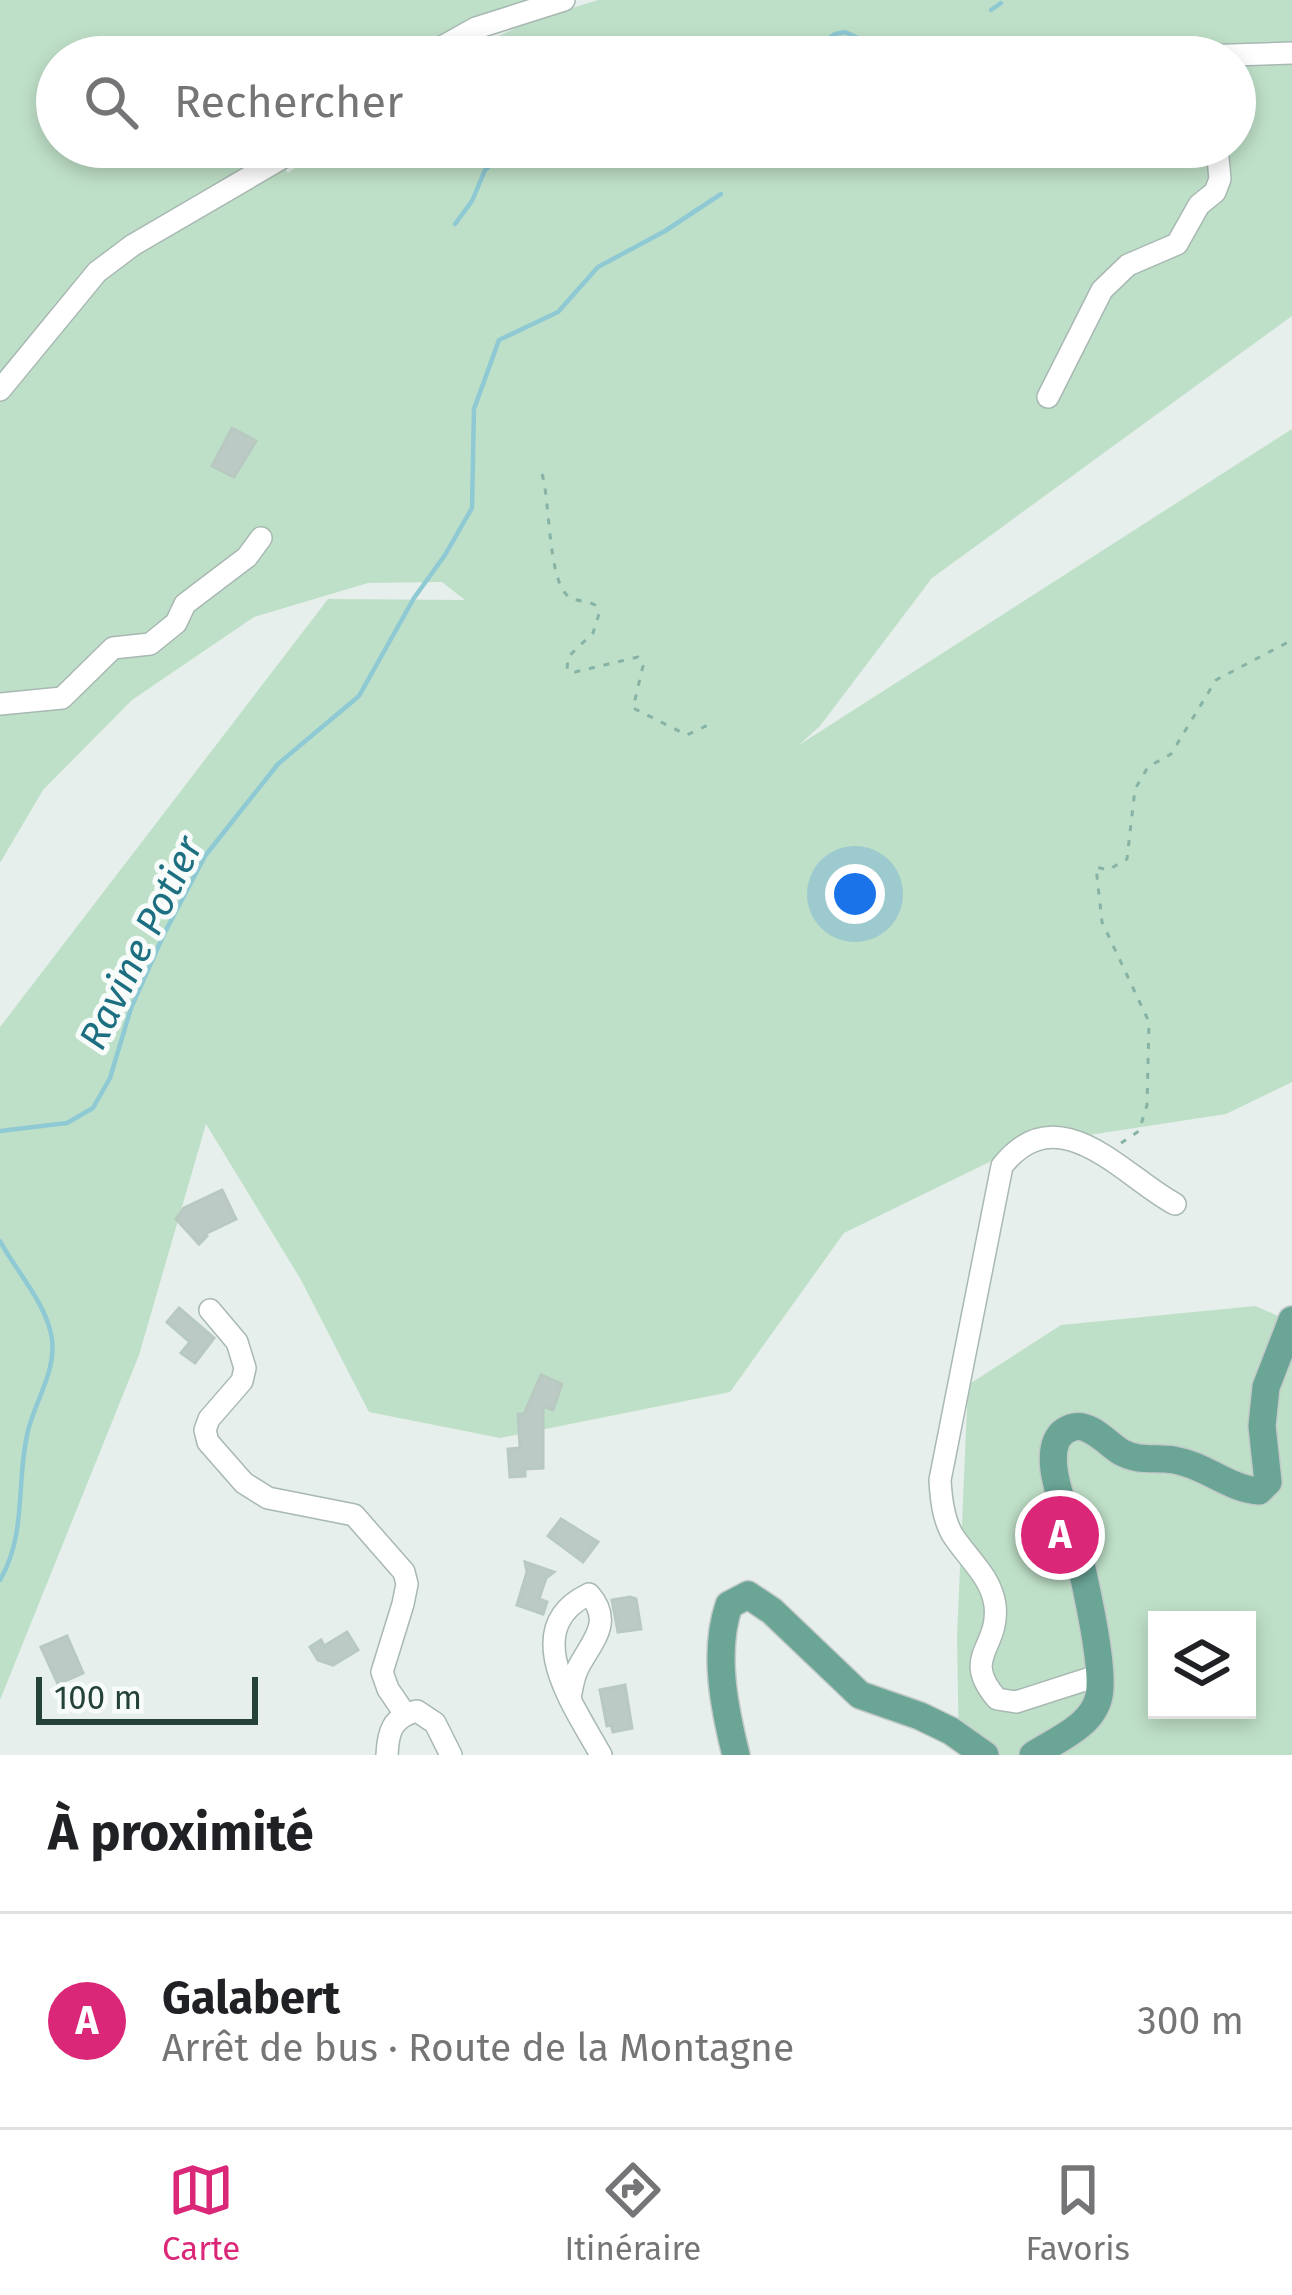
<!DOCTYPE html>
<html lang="fr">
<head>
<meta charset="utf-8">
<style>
  :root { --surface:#fff; --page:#f2f2f2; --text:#202124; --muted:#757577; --line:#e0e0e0; --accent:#db2777 }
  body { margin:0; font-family:"Fira Sans",sans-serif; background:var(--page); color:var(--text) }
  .controls { position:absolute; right:36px; bottom:36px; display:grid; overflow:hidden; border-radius:0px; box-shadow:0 6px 18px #0003 }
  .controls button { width:108px; height:108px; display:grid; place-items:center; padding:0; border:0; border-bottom:3px solid var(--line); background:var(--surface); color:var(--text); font:60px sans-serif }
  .scale { position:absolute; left:36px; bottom:30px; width:222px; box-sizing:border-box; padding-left:12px; border:6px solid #24423a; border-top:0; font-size:33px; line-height:42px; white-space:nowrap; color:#24423a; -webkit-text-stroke:9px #f7fbf9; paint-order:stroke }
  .you { position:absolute; left:855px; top:894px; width:42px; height:42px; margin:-30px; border:9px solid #fff; border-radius:50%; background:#1a73e8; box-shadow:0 0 0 18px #1a73e833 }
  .badge { display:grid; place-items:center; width:78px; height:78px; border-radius:50%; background:var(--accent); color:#fff; font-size:39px; font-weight:700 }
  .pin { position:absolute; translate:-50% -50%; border:6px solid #fff; box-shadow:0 3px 12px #0006 }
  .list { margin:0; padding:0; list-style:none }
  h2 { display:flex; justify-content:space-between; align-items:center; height:156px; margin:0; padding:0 48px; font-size:51px }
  h2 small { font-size:39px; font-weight:400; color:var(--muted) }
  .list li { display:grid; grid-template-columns:78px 1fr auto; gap:36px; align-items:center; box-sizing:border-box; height:216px; padding:0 48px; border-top:3px solid var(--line) }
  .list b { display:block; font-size:45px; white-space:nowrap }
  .list p { margin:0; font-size:39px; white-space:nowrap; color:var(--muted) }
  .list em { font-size:39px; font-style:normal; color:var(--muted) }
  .icon { flex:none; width:66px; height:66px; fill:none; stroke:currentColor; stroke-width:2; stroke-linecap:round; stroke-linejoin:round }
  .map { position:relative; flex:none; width:1292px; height:1755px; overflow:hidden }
  .search { position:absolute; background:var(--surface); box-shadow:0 6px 18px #0003; left:36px; right:36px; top:36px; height:132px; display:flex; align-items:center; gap:30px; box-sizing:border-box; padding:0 42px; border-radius:66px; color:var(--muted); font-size:45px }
  .sheet { height:372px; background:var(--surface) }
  nav { display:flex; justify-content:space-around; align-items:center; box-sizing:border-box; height:168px; border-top:3px solid var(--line); background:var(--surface); font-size:33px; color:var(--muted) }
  nav a { display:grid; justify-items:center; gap:6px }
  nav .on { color:var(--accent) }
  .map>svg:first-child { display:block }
</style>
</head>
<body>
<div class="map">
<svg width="1292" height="1755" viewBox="0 0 1292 1755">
  <rect width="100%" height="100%" fill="#e6efeb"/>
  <g fill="#bfe0c8" fill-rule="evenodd">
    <path d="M0 0H529L417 57H57V147H267L288 173 323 147H1235V57H454L531 21 598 0H1292V316L932 578 820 726 799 745 1292 429V1082L1226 1114 1024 1145 844 1233 730 1392 500 1438 369 1412 301 1280 206 1124 139 1355 0 1700V1027L328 599 465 600 442 582 368 583 254 617 132 700 43 790 0 863Z"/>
    <path d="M1255 1306 1292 1322V1755H959L957 1637 968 1385 1061 1325ZM1157 1620H1247V1710H1157Z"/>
  </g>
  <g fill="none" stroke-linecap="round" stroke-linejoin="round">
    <g stroke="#8ec9d4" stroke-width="4.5">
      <path d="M991 10 1001 3"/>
      <path d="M778 57 811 50 835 34 845 32 880 48 907 45 927 57"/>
      <path d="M964 57 975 53"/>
      <path d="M552 147C583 157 608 166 638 147"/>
      <path d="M455 224 472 201 485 170 512 147"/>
      <path d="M0 1131 67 1123 93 1108 110 1078 131 1008 164 934 205 856 278 764 359 696 414 598 445 555 472 508 474 409 499 340 558 312 598 267 665 231 721 194"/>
      <path d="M0 1241C16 1271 47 1304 52 1339 56 1370 37 1398 29 1427 15 1479 28 1532 0 1580"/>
    </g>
  </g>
  <g fill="#bbcac4" stroke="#b8c9c2" stroke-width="3">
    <path d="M232 428 256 441 234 477 212 466Z"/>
    <path d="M222 1190 236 1219 205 1234 207 1236 199 1244 176 1219 184 1208Z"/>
    <path d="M179 1308 214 1338 195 1363 181 1353 190 1342 167 1322Z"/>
    <path d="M541 1375 562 1384 553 1410 543 1406V1468L525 1469V1476L510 1477 508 1449 520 1448 518 1414H524Z"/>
    <path d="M561 1519 598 1542 583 1562 548 1536Z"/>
    <path d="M525 1562 554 1572 546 1578 539 1599 547 1602 543 1614 517 1605 527 1572Z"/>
    <path d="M630 1597 636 1599 641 1629 618 1632 612 1600Z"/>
    <path d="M347 1632 358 1650 333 1665 318 1660 310 1647 321 1640 324 1646Z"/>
    <path d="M67 1636 83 1673 58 1684 41 1647Z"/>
    <path d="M625 1685 632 1728 613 1732 611 1725 607 1726 600 1690Z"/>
  </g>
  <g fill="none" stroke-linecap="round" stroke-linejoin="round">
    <defs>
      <g id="minor">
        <path d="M424 57 476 28 564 0"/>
        <path d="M1167 57 1292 53"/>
        <path d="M0 390 97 272 133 245 301 147"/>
        <path d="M1048 397 1102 290 1128 265 1177 244 1199 205 1215 192 1220 179 1217 147"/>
        <path d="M0 704 62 698 113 648 150 644 176 623 185 604 247 557 261 538"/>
        <path d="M210 1310 237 1342 245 1368 242 1381 209 1419 205 1430 208 1442 244 1483 268 1498 354 1515 404 1572 407 1584 403 1604 382 1672 388 1689 405 1714"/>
        <path d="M1100 1675 1016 1702 997 1699C960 1656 1000 1649 995 1605 991 1576 967 1558 952 1534 943 1518 941 1498 940 1480L1002 1166C1059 1094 1124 1177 1175 1204"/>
        <path d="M570 1698C572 1688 573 1678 578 1668 592 1641 614 1622 589 1594 516 1629 576 1709 601 1755"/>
        <path d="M387 1755C388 1732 392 1717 417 1711L435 1723 451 1755"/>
      </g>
      <g id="major">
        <path d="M736 1755C724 1707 713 1652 729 1605L748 1595 772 1611 860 1695 920 1716 951 1731 985 1755"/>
        <path d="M1033 1755C1056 1740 1093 1726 1099 1696 1105 1668 1085 1582 1078 1551 1072 1525 1028 1438 1074 1427 1090 1423 1108 1444 1121 1452 1139 1462 1155 1457 1174 1460 1205 1465 1229 1489 1259 1491L1268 1482 1262 1426 1266 1387 1292 1320"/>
      </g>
    </defs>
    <use href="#minor" stroke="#a8b8b2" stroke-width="24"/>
    <use href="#major" stroke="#c2cac8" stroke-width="30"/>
    <g stroke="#86b3a5" stroke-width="3" stroke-dasharray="6 9" stroke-linecap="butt">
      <path d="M542 474C550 499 548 581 568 596 576 602 586 600 595 605L599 614 593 633 568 657 567 670 575 672 638 657 643 666 633 708 687 735 708 725"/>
      <path d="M1121 1143 1139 1131 1147 1105 1149 1022 1102 922 1096 867 1108 870 1127 859 1135 789 1148 767 1171 754 1216 680 1292 640"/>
    </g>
    <use href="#minor" stroke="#fff" stroke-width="21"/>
    <use href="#major" stroke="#6aa596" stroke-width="27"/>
  </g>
  <g text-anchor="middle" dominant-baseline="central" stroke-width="10" stroke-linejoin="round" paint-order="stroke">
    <g font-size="39" font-style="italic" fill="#1c6f80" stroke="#f7fbf9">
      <text transform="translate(141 943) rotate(-64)">Ravine Potier</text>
    </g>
  </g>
</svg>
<div class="controls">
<button><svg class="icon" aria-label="layers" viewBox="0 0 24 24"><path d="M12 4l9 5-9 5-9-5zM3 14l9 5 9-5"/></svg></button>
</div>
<div class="scale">100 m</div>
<div class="you"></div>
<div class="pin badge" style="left:1060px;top:1535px">A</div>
<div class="search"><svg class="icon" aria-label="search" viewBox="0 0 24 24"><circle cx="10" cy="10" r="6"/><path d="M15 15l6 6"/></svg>Rechercher</div>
</div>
<section class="sheet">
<h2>À proximité<small></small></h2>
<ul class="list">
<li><span class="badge">A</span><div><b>Galabert</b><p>Arrêt de bus · Route de la Montagne</p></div><em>300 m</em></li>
</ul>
</section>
<nav>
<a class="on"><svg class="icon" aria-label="map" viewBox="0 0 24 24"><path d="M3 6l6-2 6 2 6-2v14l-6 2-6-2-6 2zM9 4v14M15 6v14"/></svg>Carte</a>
<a><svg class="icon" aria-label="directions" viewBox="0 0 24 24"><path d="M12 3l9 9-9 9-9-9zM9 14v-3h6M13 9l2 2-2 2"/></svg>Itinéraire</a>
<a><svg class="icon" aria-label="saved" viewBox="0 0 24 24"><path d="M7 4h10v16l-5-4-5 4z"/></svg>Favoris</a>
</nav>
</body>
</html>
